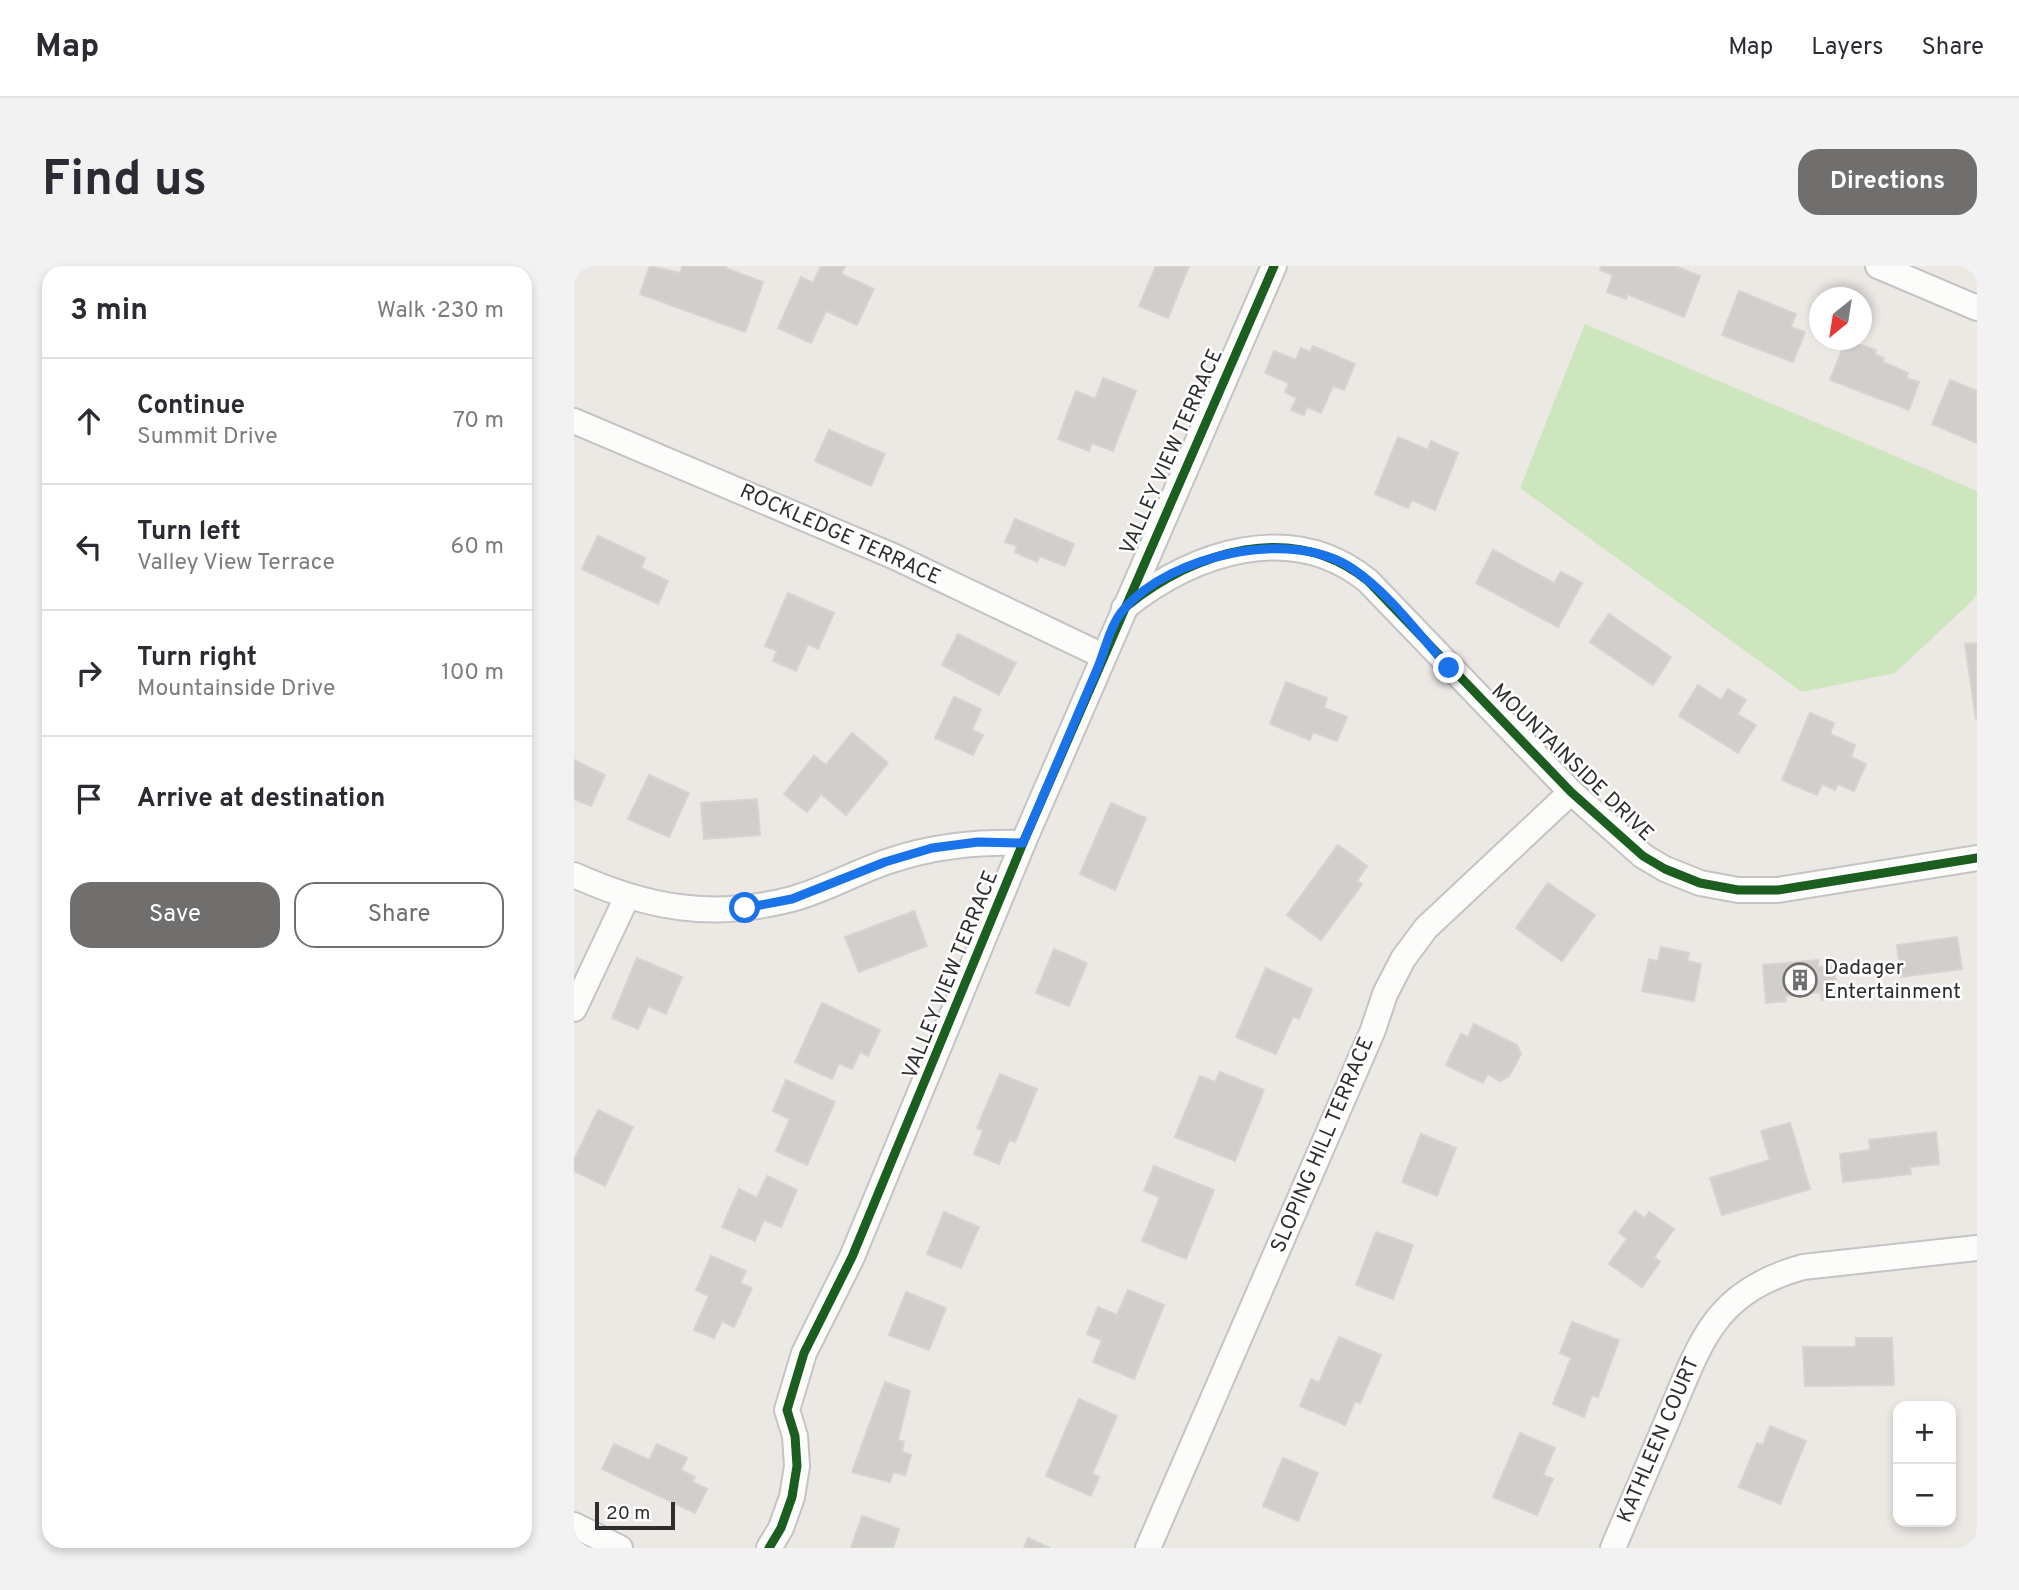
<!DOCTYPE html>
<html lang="en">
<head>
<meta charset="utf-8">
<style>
  :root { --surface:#fff; --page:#f2f2f3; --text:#2b2b33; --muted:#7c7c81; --line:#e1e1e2; --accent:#706f6e }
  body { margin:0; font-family:Overpass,sans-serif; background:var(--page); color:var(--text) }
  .controls { position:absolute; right:21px; bottom:21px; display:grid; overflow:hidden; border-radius:14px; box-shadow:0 4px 10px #0003 }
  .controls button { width:63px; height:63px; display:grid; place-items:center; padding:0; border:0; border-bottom:2px solid var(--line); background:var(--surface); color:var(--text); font:35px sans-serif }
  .compass { position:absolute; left:1235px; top:21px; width:63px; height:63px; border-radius:50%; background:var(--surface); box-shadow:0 4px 10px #0003; rotate:210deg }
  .scale { position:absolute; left:21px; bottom:18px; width:80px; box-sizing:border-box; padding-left:7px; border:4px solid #2e2e2e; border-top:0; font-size:19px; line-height:24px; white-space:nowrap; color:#2e2e2e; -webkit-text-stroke:5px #fff; paint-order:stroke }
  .stop { position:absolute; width:21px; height:21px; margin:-16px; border:5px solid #1a73e8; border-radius:50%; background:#fff }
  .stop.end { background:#1a73e8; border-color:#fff; box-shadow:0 2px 7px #0008 }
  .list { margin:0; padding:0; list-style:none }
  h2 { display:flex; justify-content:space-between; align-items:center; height:91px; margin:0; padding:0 28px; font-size:30px }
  h2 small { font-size:23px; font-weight:400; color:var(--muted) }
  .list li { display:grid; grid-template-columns:46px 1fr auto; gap:21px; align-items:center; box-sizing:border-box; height:126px; padding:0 28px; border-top:2px solid var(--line) }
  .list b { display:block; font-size:26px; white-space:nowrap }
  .list p { margin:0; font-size:23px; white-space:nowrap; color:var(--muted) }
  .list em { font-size:23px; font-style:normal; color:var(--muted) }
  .actions { display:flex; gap:14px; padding:21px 28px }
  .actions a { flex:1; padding:16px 0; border:2px solid var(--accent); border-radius:21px; text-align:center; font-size:24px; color:var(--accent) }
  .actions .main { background:var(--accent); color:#fff }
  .icon { flex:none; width:38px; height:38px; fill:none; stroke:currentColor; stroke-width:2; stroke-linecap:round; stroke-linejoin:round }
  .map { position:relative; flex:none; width:1403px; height:1282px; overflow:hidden; border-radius:21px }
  header { display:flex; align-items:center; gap:42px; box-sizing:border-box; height:98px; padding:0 35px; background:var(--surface); border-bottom:2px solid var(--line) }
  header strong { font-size:33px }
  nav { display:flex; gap:38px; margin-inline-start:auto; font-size:24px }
  .intro { display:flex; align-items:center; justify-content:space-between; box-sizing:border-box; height:168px; padding:0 42px }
  h1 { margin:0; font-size:49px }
  .button { padding:18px 32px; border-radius:21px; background:var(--accent); color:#fff; font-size:24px; font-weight:700 }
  main { display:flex; gap:42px; padding:0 42px }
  aside { flex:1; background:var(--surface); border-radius:21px; box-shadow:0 4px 10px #0003 }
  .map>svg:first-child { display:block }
</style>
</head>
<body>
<header>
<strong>Map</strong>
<nav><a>Map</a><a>Layers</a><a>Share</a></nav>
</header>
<div class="intro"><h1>Find us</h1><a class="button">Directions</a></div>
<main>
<aside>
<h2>3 min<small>Walk · 230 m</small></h2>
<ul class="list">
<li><svg class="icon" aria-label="ahead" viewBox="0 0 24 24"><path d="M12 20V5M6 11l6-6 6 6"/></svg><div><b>Continue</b><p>Summit Drive</p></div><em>70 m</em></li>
<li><svg class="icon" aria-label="left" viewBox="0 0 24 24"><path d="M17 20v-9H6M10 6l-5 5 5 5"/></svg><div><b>Turn left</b><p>Valley View Terrace</p></div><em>60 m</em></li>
<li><svg class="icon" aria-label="right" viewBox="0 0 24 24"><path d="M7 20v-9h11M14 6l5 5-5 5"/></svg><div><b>Turn right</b><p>Mountainside Drive</p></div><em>100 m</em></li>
<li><svg class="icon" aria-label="arrive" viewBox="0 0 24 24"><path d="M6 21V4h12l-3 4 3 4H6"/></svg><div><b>Arrive at destination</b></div></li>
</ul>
<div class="actions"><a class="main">Save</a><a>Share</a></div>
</aside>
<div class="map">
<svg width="1403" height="1282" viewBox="0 0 1403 1282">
  <rect width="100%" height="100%" fill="#ece8e4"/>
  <path fill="#cee6be" d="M1011 58 1403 225V327L1399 334 1321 407 1228 426 946 222Z"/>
  <g fill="#d1cecb" stroke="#d7d4d0" stroke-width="2">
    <path d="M76 0 106 7 109 0H152L151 2 189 16 171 66 66 28Z"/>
    <path d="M247 0H271L267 8 300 23 283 59 252 45 237 77 204 62 227 11 239 17Z"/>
    <path d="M582 0H615L594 52 565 40Z"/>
    <path d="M1027 0H1101L1126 10 1110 51 1053 28 1052 33 1033 26 1039 9 1026 4Z"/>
    <path d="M1165 25 1222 48 1217 61 1231 66 1219 96 1148 69Z"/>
    <path d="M1272 74 1302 84 1301 89 1310 92 1309 96 1334 107 1332 112 1345 116 1335 144 1256 114Z"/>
    <path d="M739 80 781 98 770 124 759 120 747 147 733 141 730 149 717 144 723 132 711 126 715 117 691 107 700 85 722 94 727 82 736 86Z"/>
    <path d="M529 112 562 125 539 185 518 177 515 185 484 173 502 125 521 133Z"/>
    <path d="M1376 114 1403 125V177L1358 158Z"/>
    <path d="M255 164 311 188 297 220 241 195Z"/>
    <path d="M824 171 854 184 857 175 884 187 861 244 838 234 834 242 801 228Z"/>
    <path d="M441 253 500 278 491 300 466 290 463 296 441 286 443 280 431 276Z"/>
    <path d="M24 270 71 292 67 302 94 315 84 338 8 303Z"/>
    <path d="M919 284 980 317 987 306 1008 317 984 361 902 317Z"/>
    <path d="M214 327 260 347 244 383 234 378 222 405 199 395 203 385 191 380Z"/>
    <path d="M1035 348 1097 391 1079 419 1016 376Z"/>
    <path d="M384 368 442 397 425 429 368 399Z"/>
    <path d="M1403 377V453H1402L1391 378Z"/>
    <path d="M712 416 753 432 750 442 773 451 763 475 739 466 736 474 696 458Z"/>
    <path d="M1124 419 1147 434 1154 423 1172 434 1163 448 1182 459 1164 487 1105 450Z"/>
    <path d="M380 431 407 443 398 464 409 469 399 489 361 472Z"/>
    <path d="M1236 447 1260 457 1256 468 1281 479 1277 491 1292 498 1280 525 1264 518 1261 524 1248 518 1243 529 1208 514Z"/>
    <path d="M278 467 314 497 272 549 247 528 233 546 210 528 240 490 252 499Z"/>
    <path d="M0 494 31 509 17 540 0 533Z"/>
    <path d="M75 509 115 527 95 571 54 553Z"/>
    <path d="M183 533 186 569 130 573 127 537Z"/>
    <path d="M537 537 572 552 541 624 506 608Z"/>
    <path d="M764 579 793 600 783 615 788 618 747 674 713 649Z"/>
    <path d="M974 617 1021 649 988 695 942 662Z"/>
    <path d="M340 645 353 680 285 706 271 671Z"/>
    <path d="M1383 671 1388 703 1327 711 1323 679Z"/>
    <path d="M1087 681 1115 687 1113 695 1127 698 1120 735 1068 725 1075 693 1084 695Z"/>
    <path d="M480 683 513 697 495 740 462 727Z"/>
    <path d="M63 692 108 711 92 748 74 740 64 763 38 752Z"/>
    <path d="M1244 694V701L1260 700 1263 732 1248 734 1247 726 1211 730 1212 735 1192 737 1189 699Z"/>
    <path d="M692 702 738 723 725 753 719 750 702 788 662 771Z"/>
    <path d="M248 737 306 764 294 790 286 786 278 803 265 797 258 813 221 796Z"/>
    <path d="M900 758 943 779 947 788 935 810 926 815 914 808 909 817 872 799 887 768 894 771Z"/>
    <path d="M646 806 690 824 661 895 601 871 626 810 641 816Z"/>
    <path d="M426 808 463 823 441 876 435 874 425 898 400 888 409 864 403 862Z"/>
    <path d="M212 814 261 836 233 899 202 885 216 853 199 845Z"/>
    <path d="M24 844 59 861 31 920 0 905V894Z"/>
    <path d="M1216 857 1236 923 1148 949 1136 912 1196 894 1187 865Z"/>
    <path d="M1362 866 1365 898 1336 901 1337 908 1269 916 1266 888 1296 884 1295 874Z"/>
    <path d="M847 868 882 882 863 930 828 916Z"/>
    <path d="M580 900 640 924 612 993 568 975 586 931 570 925Z"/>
    <path d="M193 910 223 924 207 961 190 954 181 975 148 961 165 923 183 932Z"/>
    <path d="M1061 945 1071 952 1075 946 1100 963 1080 991 1086 996 1068 1021 1035 998 1053 973 1045 966Z"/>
    <path d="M370 946 405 961 387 1002 353 988Z"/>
    <path d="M802 966 839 979 819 1033 782 1019Z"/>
    <path d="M137 990 172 1005 166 1017 178 1022 160 1061 148 1055 140 1072 120 1064 135 1030 122 1024Z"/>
    <path d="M554 1024 590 1039 560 1113 519 1096 528 1074 513 1068 524 1041 543 1049Z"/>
    <path d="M332 1026 372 1042 355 1084 315 1069Z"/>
    <path d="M998 1056 1045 1074 1024 1131 1018 1129 1010 1151 979 1138 997 1092 986 1087Z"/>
    <path d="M765 1071 807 1089 786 1137 781 1135 771 1159 726 1140 737 1113 745 1117Z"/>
    <path d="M1282 1072H1318L1320 1119 1231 1120 1229 1081H1282Z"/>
    <path d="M311 1116 336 1125 324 1174 330 1176 328 1186 337 1189 331 1209 319 1206 316 1216 278 1206Z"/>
    <path d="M505 1133 543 1150 518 1208 525 1211 517 1230 472 1210Z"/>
    <path d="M1196 1160 1232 1175 1206 1238 1165 1221 1183 1177 1189 1179Z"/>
    <path d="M946 1167 981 1182 969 1209 979 1213 963 1249 919 1231Z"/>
    <path d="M40 1178 75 1194 83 1178 113 1192 107 1204 121 1211 118 1216 133 1223 121 1247 28 1203Z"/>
    <path d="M709 1192 744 1207 724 1255 689 1240Z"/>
    <path d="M288 1250 325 1263 319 1282H277Z"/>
    <path d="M454 1272 476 1282H450Z"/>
  </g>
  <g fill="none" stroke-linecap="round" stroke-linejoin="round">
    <defs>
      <g id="street">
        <path d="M1304 0 1403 42"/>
        <path d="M0 155 319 290 529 390"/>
        <path d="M550 342C620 286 718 253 794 315L997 526 1069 590 1091 603 1126 617 1164 624H1204L1403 592"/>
        <path d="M0 609C73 642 138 654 218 633 251 624 280 607 312 596 358 580 401 576 449 577"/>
        <path d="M0 743 53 631"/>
        <path d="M0 1259 46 1282"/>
        <path d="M195 1282 207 1262 218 1231 223 1200 221 1170 213 1144 230 1087 278 991 449 577 700 0"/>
        <path d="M574 1282 799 764 811 728 829 693 852 662 997 526"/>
        <path d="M1039 1282C1057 1239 1076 1196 1094 1153 1127 1076 1139 1026 1229 1001L1403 982"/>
      </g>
    </defs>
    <use href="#street" stroke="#c5c4c5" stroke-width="28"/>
    <use href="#street" stroke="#fcfcfb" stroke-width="24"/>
    <defs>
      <g id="cycleway">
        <path d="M553 340C621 285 719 254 794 315L997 526 1069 590 1091 603 1126 617 1164 624H1204L1403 592"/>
        <path d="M195 1282 207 1262 218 1231 223 1200 221 1170 213 1144 230 1087 278 991 449 577 700 0"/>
      </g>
    </defs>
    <use href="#cycleway" stroke="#fff" stroke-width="13"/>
    <use href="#cycleway" stroke="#1b5e20" stroke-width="9"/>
  </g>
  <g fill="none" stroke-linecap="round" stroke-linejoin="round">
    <path stroke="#1a73e8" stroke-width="9" d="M171 642 218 633 311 596 358 582 404 576 449 577C474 518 499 460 524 401 531 384 537 357 550 343 596 289 719 261 779 303 816 328 845 369 875 402"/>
  </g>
  <defs>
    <symbol id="building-ring" viewBox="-11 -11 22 22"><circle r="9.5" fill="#fff" stroke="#706f6e" stroke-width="1.5"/><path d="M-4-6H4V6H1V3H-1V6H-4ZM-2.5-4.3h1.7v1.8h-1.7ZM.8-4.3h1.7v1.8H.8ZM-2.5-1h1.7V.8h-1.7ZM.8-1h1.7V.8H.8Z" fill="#706f6e"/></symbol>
  </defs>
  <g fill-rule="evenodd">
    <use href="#building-ring" x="1207" y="695" width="38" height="38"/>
  </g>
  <g text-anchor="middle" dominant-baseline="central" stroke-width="5" stroke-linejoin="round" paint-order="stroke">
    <g font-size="21" fill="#2e2e2e" stroke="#fff">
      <text transform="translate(598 186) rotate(-66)">VALLEY VIEW TERRACE</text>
      <text transform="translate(266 269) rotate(24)">ROCKLEDGE TERRACE</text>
      <text transform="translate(998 497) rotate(44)">MOUNTAINSIDE DRIVE</text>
      <text transform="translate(377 709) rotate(-68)">VALLEY VIEW TERRACE</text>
      <text transform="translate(749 879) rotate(-67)">SLOPING HILL TERRACE</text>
      <text transform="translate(1085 1174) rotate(-67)">KATHLEEN COURT</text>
    </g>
    <g font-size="21" fill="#2e2e2e" stroke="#fff" text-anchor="start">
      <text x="1250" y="702">Dadager<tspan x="1250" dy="24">Entertainment</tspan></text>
    </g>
  </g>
</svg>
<div class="controls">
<button>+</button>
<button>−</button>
</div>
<svg class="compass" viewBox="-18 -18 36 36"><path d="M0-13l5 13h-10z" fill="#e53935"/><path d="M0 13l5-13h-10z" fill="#7c7c81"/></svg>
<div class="scale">20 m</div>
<div class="stop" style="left:171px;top:642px"></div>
<div class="stop end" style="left:875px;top:402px"></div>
</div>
</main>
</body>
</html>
